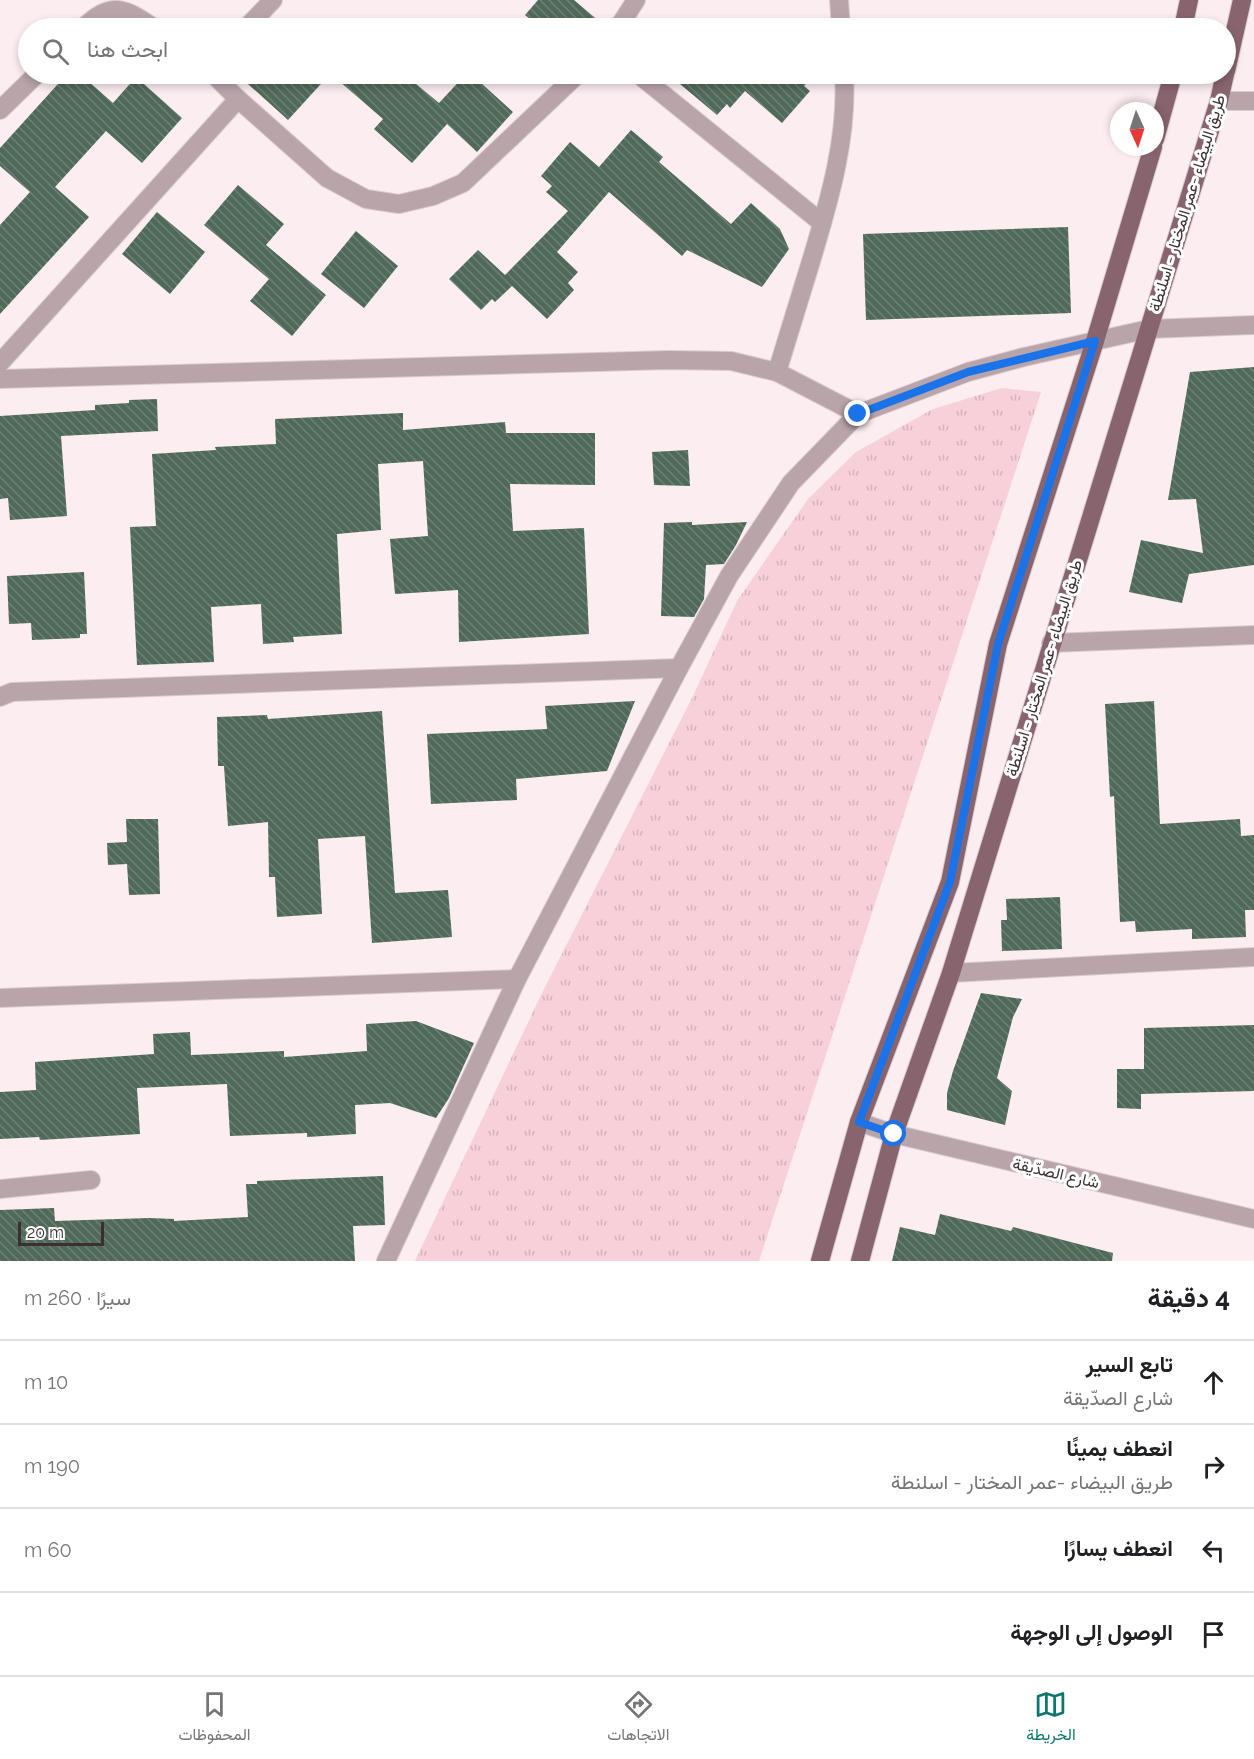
<!DOCTYPE html>
<html lang="ar">
<head>
<meta charset="utf-8">
<style>
  :root { --surface:#fff; --page:#f6f6f6; --text:#202124; --muted:#757577; --line:#e0e0e0; --accent:#0f766e }
  body { margin:0; font-family:Raleway,Vazirmatn,sans-serif; background:var(--page); color:var(--text); direction:rtl }
  .compass { position:absolute; left:1110px; top:102px; width:54px; height:54px; border-radius:50%; background:var(--surface); box-shadow:0 3px 9px #0003; rotate:177deg }
  .scale { position:absolute; left:18px; bottom:15px; width:86px; box-sizing:border-box; padding-left:6px; border:3px solid #3c2f32; border-top:0; font-size:16px; line-height:21px; white-space:nowrap; color:#3c2f32; -webkit-text-stroke:4px #fefefe; paint-order:stroke }
  .stop { position:absolute; width:18px; height:18px; margin:-14px; border:4px solid #1a73e8; border-radius:50%; background:#fff }
  .stop.end { background:#1a73e8; border-color:#fff; box-shadow:0 2px 6px #0008 }
  .list { margin:0; padding:0; list-style:none }
  h2 { display:flex; justify-content:space-between; align-items:center; height:78px; margin:0; padding:0 24px; font-size:26px }
  h2 small { font-size:20px; font-weight:400; color:var(--muted) }
  .list li { display:grid; grid-template-columns:39px 1fr auto; gap:18px; align-items:center; box-sizing:border-box; height:84px; padding:0 24px; border-top:2px solid var(--line) }
  .list b { display:block; font-size:22px; white-space:nowrap }
  .list p { margin:0; font-size:20px; white-space:nowrap; color:var(--muted) }
  .list em { font-size:20px; font-style:normal; color:var(--muted) }
  .icon { flex:none; width:33px; height:33px; fill:none; stroke:currentColor; stroke-width:2; stroke-linecap:round; stroke-linejoin:round }
  .map { position:relative; flex:none; width:1254px; height:1261px; overflow:hidden; direction:ltr }
  .search { position:absolute; background:var(--surface); box-shadow:0 3px 9px #0003; left:18px; right:18px; top:18px; height:66px; display:flex; align-items:center; gap:15px; box-sizing:border-box; padding:0 21px; border-radius:33px; color:var(--muted); font-size:22px }
  .sheet { height:414px; background:var(--surface) }
  nav { display:flex; justify-content:space-around; align-items:center; box-sizing:border-box; height:84px; border-top:2px solid var(--line); background:var(--surface); font-size:16px; color:var(--muted) }
  nav a { display:grid; justify-items:center; gap:3px }
  nav .on { color:var(--accent) }
  .map>svg:first-child { display:block }
</style>
</head>
<body>
<div class="map">
<svg width="1254" height="1261" viewBox="0 0 1254 1261">
  <defs>
    <pattern id="park-tufts" width="24" height="20" patternUnits="userSpaceOnUse" patternTransform="scale(1.5)"><rect width="24" height="20" fill="#f7d0da"/><path d="M3 7l-1-3M5 7V3M7 7l1-3M15 17l-1-3M17 17v-4M19 17l1-3" fill="none" stroke="#d5b3bc"/></pattern>
    <pattern id="building-back-hatch" width="6" height="6" patternUnits="userSpaceOnUse" patternTransform="scale(1.5)"><rect width="6" height="6" fill="#506a59"/><path d="M-1 5l2 2M0 0l6 6M5-1l2 2" fill="none" stroke="#6d8073"/></pattern>
  </defs>
  <rect width="100%" height="100%" fill="#fbedf0"/>
  <path fill="url(#park-tufts)" d="M1002 388 1041 392 759 1261H415L543 991 693 696 737 601 808 499 856 452 933 409Z"/>
  <g fill="url(#building-back-hatch)">
    <path d="M538 0H574L607 28H541L525 15Z"/>
    <path d="M67 74H80L113 103 136 77 182 118 142 163 106 131 55 187 89 217 0 314V225L30 192 0 166V148Z"/>
    <path d="M237 74H330L288 120Z"/>
    <path d="M331 74H404L439 103 466 74H471L513 112 477 152 447 124 412 163 374 129 383 119Z"/>
    <path d="M668 74H815L804 86 810 91 782 123 745 91 730 108 727 104 717 115Z"/>
    <path d="M631 130 663 157 659 162 731 224 751 203 780 229 789 249 762 287 687 250 682 256 609 192 557 252 578 272 568 283 574 290 547 319 512 286 495 302 492 299 481 310 449 279 478 250 505 275 568 211 546 192 552 186 541 176 570 142 599 167Z"/>
    <path d="M238 185 284 224 266 245 326 295 292 336 250 301 269 279 204 225Z"/>
    <path d="M157 212 205 252 170 294 122 254Z"/>
    <path d="M1068 227 1071 313 866 320 863 234Z"/>
    <path d="M356 231 398 266 364 308 321 274Z"/>
    <path d="M1254 367V565L1189 574 1182 603 1129 592 1141 540 1203 553 1196 499 1168 500 1190 372Z"/>
    <path d="M157 399 158 431 61 436 67 516 10 520 8 498 0 499V416L95 410V405L129 403V400Z"/>
    <path d="M403 413V430L505 422 506 433H595V485L510 484 513 531 584 528 589 634 459 642 458 590 395 594 390 539 428 536 423 461 378 464 381 530 337 534 342 634 293 637 294 642 263 644 261 604 211 607 214 662 137 665 130 527 156 526 152 454 216 450 215 447 276 444 275 419Z"/>
    <path d="M688 450 690 486 654 485 652 452Z"/>
    <path d="M692 522V525L747 522 736 545 724 564 706 565 704 599 694 617 661 616 664 523Z"/>
    <path d="M84 572 87 634H80V638L32 640 31 623 9 624 7 576Z"/>
    <path d="M635 701 607 771 516 779 517 800 431 804 427 734 547 729 545 706Z"/>
    <path d="M1154 701 1160 824 1240 819 1241 836 1254 835V910H1245L1246 937 1192 939V929L1136 932 1135 921 1120 922 1114 796 1110 797 1105 704Z"/>
    <path d="M382 711 395 893 448 890 452 937 372 943 365 836 318 839 322 914 277 917 275 877H269L268 822 228 826 224 766H218L217 717 267 715 268 719Z"/>
    <path d="M126 819H158L160 894 129 895 127 864 108 865 107 843 127 842Z"/>
    <path d="M1060 897 1062 949 1002 951 1001 920H1007L1006 899Z"/>
    <path d="M981 993 1022 999 1013 1017 997 1078 1012 1091 1005 1125 947 1110V1093L953 1071Z"/>
    <path d="M416 1021 474 1043 449 1098 436 1118 390 1103 355 1105 356 1134 307 1137V1133L230 1136 227 1084 137 1088 140 1134 40 1140 39 1137 0 1139V1092L36 1090 35 1062 154 1054 153 1034 190 1032 191 1055 284 1051V1057L367 1051 366 1024Z"/>
    <path d="M1254 1025V1091L1141 1094V1109L1117 1108V1069H1144V1028Z"/>
    <path d="M383 1176 385 1225 353 1226 355 1261H0V1210L54 1208 55 1221 149 1218 174 1219V1221L248 1217 246 1184H257V1181Z"/>
    <path d="M940 1214 1011 1231 1013 1227 1113 1253 1112 1261H892L900 1227 935 1235Z"/>
  </g>
  <g fill="none" stroke-linecap="round" stroke-linejoin="round">
    <defs>
      <g id="minor">
        <path d="M839 0 841 28"/>
        <path d="M83 28C111 1 124 7 154 28"/>
        <path d="M246 28 273 0"/>
        <path d="M618 28 636 0"/>
        <path d="M213 74 238 99 327 178 366 199 399 204 433 196 463 183 578 74"/>
        <path d="M638 74 822 223"/>
        <path d="M1219 101H1254"/>
        <path d="M0 110 37 74"/>
        <path d="M0 363 238 99"/>
        <path d="M777 372C789 334 800 296 812 258 830 198 848 136 844 74"/>
        <path d="M0 379 669 360 731 361 777 372 858 414"/>
        <path d="M1051 643 1254 635"/>
        <path d="M0 697 12 692 679 668"/>
        <path d="M951 973 1254 957"/>
        <path d="M0 998 517 979 679 668 729 576 791 483 858 414 968 372 1024 357 1095 341 1149 329 1254 325"/>
        <path d="M859 1122 894 1134 1254 1219"/>
        <path d="M0 1189 91 1180"/>
        <path d="M386 1261 517 979"/>
      </g>
      <g id="major">
        <path d="M1183 28 1189 0"/>
        <path d="M1226 71 1242 0"/>
        <path d="M1155 139 1173 74"/>
        <path d="M820 1261 859 1122 950 882 998 644 1095 341 1153 147"/>
        <path d="M860 1261 894 1134 951 973 1219 101 1225 74"/>
      </g>
    </defs>
    <use href="#minor" stroke="#d9cbce" stroke-width="20"/>
    <use href="#major" stroke="#d9cbce" stroke-width="20"/>
    <use href="#minor" stroke="#b9a4aa" stroke-width="18"/>
    <use href="#major" stroke="#88656e" stroke-width="18"/>
  </g>
  <g fill="none" stroke-linecap="round" stroke-linejoin="round">
    <path stroke="#1a73e8" stroke-width="8" d="M858 414 968 372 1095 341 998 644 950 882 859 1122 894 1134"/>
  </g>
  <g text-anchor="middle" dominant-baseline="central" stroke-width="6" stroke-linejoin="round" paint-order="stroke">
    <g font-size="16" fill="#3c2f32" stroke="#fefefe">
      <text transform="translate(1187 203) rotate(-73)">طريق البيضاء -عمر المختار - اسلنطة</text>
      <text transform="translate(1044 668) rotate(-73)">طريق البيضاء -عمر المختار - اسلنطة</text>
      <text transform="translate(1056 1173) rotate(13)">شارع الصدّيقة</text>
    </g>
  </g>
</svg>
<svg class="compass" viewBox="-18 -18 36 36"><path d="M0-13l5 13h-10z" fill="#e53935"/><path d="M0 13l5-13h-10z" fill="#757577"/></svg>
<div class="scale">20 m</div>
<div class="stop" style="left:894px;top:1134px"></div>
<div class="stop end" style="left:858px;top:414px"></div>
<div class="search"><svg class="icon" aria-label="search" viewBox="0 0 24 24"><circle cx="10" cy="10" r="6"/><path d="M15 15l6 6"/></svg>ابحث هنا</div>
</div>
<section class="sheet">
<h2>4 دقيقة<small>سيرًا · 260 m</small></h2>
<ul class="list">
<li><svg class="icon" aria-label="ahead" viewBox="0 0 24 24"><path d="M12 20V5M6 11l6-6 6 6"/></svg><div><b>تابع السير</b><p>شارع الصدّيقة</p></div><em>10 m</em></li>
<li><svg class="icon" aria-label="right" viewBox="0 0 24 24"><path d="M7 20v-9h11M14 6l5 5-5 5"/></svg><div><b>انعطف يمينًا</b><p>طريق البيضاء -عمر المختار - اسلنطة</p></div><em>190 m</em></li>
<li><svg class="icon" aria-label="left" viewBox="0 0 24 24"><path d="M17 20v-9H6M10 6l-5 5 5 5"/></svg><div><b>انعطف يسارًا</b></div><em>60 m</em></li>
<li><svg class="icon" aria-label="arrive" viewBox="0 0 24 24"><path d="M6 21V4h12l-3 4 3 4H6"/></svg><div><b>الوصول إلى الوجهة</b></div></li>
</ul>
</section>
<nav>
<a class="on"><svg class="icon" aria-label="map" viewBox="0 0 24 24"><path d="M3 6l6-2 6 2 6-2v14l-6 2-6-2-6 2zM9 4v14M15 6v14"/></svg>الخريطة</a>
<a><svg class="icon" aria-label="directions" viewBox="0 0 24 24"><path d="M12 3l9 9-9 9-9-9zM9 14v-3h6M13 9l2 2-2 2"/></svg>الاتجاهات</a>
<a><svg class="icon" aria-label="saved" viewBox="0 0 24 24"><path d="M7 4h10v16l-5-4-5 4z"/></svg>المحفوظات</a>
</nav>
</body>
</html>
